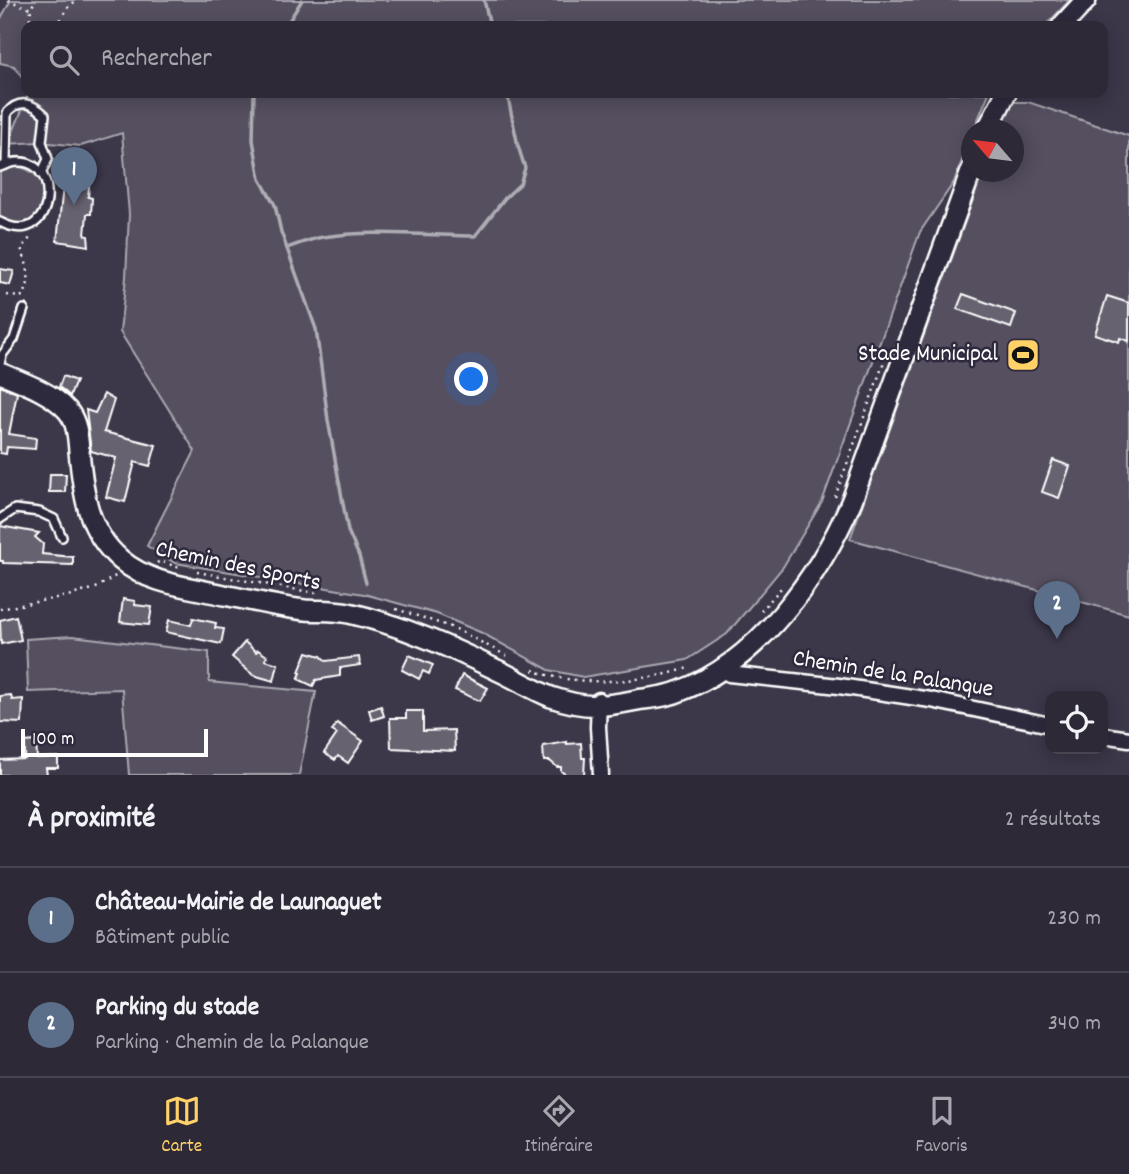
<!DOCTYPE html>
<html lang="fr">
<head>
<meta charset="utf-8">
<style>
  :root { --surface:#2d2937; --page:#393542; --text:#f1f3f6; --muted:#a7a6ad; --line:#484552; --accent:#ffd166 }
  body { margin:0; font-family:Dekko,sans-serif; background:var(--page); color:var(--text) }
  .controls { position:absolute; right:21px; bottom:21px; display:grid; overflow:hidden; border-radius:14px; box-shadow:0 4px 18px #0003 }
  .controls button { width:63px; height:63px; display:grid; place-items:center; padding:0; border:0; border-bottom:2px solid var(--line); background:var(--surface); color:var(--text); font:35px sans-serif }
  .compass { position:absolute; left:961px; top:119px; width:63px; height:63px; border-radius:50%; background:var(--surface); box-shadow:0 4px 18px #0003; rotate:298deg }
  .scale { position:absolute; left:21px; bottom:18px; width:187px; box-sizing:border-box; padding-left:7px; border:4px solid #fff; border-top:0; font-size:19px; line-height:24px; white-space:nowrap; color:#fff; -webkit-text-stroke:5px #2f2a3d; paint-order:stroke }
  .you { position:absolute; left:472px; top:380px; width:24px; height:24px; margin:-18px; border:5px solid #fff; border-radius:50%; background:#1a73e8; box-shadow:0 0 0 10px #1a73e833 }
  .badge { display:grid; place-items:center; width:46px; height:46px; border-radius:50%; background:var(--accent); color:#fff; font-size:23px; font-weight:700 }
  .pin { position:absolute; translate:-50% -58px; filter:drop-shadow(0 2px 4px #0008) }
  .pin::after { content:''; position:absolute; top:37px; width:24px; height:21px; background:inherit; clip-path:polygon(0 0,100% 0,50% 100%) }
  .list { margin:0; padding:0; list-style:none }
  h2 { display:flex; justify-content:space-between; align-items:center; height:91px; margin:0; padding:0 28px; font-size:30px }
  h2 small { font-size:23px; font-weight:400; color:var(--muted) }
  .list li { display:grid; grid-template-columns:46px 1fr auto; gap:21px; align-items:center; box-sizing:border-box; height:105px; padding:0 28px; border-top:2px solid var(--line) }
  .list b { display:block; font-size:26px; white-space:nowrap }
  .list p { margin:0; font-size:23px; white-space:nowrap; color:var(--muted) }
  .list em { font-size:23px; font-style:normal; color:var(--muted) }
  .icon { flex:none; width:38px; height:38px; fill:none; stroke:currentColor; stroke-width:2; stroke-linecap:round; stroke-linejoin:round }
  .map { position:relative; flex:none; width:1129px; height:775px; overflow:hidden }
  .search { position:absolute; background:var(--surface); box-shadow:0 4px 18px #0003; left:21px; right:21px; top:21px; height:77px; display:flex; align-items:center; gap:18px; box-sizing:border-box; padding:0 24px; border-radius:14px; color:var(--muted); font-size:26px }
  .sheet { height:301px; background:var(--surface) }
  nav { display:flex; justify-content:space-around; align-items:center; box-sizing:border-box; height:98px; border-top:2px solid var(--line); background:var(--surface); font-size:19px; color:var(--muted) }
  nav a { display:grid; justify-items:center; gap:4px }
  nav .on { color:var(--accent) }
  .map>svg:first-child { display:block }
</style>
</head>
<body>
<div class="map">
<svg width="1129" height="775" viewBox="0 0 1129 775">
  <rect width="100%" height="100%" fill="#3c3749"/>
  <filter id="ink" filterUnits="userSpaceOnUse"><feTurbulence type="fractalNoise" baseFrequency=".0143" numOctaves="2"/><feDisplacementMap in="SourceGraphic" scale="14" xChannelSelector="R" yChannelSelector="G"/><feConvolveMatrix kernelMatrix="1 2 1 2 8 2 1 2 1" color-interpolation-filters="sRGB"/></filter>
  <g filter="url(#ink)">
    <g fill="#555060" stroke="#aaa8b0" stroke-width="2">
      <path d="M11 0H1070L1045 26H26V82L14 66 0 63V20Z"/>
      <path d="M29 93H989L974 129 972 130 971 136 954 182 920 232 822 502 783 567 727 634 687 660 583 677 549 670 482 633 437 614 364 594 175 563 147 546 195 451 120 332 126 277 129 214 122 133 81 146 39 142 8 144Z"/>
      <path d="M1013 102H1028L1129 136V615L850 539 983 172H1014V130L998 129Z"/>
      <path d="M13 166C54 169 55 220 22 224 15 224 6 221 0 219V172Z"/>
      <path d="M72 636 209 652V682L316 692 299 775H129L122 689 28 692 26 639Z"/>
    </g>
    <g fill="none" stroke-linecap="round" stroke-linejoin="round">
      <g stroke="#afadb4" stroke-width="3.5">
        <path d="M484 0 490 26"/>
        <path d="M286 26 302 0"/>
        <path d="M254 93 253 140 260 179 275 205 281 232 316 329 328 420 348 531 359 556 366 583"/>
        <path d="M287 248C298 244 311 239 323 237 373 229 425 236 475 236L505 198 520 184 525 168 518 146 507 93"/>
      </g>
    </g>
    <g fill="#666270" stroke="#fff" stroke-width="2">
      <path d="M66 160 94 164 90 174 88 197 92 198 91 214H87L85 235 88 236 89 246 57 241Z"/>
      <path d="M0 269 14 271 10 285 0 283Z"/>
      <path d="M963 294 1016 313 1011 328 957 309Z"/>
      <path d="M1107 296 1129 303V341L1120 338 1119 342 1095 334Z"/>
      <path d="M63 376 76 381 70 396 59 387Z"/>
      <path d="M0 386 17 393 9 434 36 438 35 449 7 447 6 454 0 453Z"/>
      <path d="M104 394 114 400 104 432 156 445 150 466 135 462 125 502 106 497 116 458 91 451 86 410 95 413Z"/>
      <path d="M1053 460 1070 466 1059 498 1042 492Z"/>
      <path d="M50 474H66L65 492H49Z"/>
      <path d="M0 526 39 533 35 537 43 544 42 554 73 557V565L3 563V561H0Z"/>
      <path d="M123 599 135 601V605L152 607 149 625 120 622Z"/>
      <path d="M16 616 21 640 1 644 0 620Z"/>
      <path d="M193 618 216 623 215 628 224 629 221 644 166 632 169 620 191 625Z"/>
      <path d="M245 642 256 652 258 650 267 656 265 660 278 664 274 681 253 675 232 657Z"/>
      <path d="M307 652 321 656 326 661 359 657 360 665 340 668V676L316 680 313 686 298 679 301 673 299 672Z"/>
      <path d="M409 655 433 665 429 674 423 671 419 679 402 670Z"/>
      <path d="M462 675 488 688 480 701 455 690Z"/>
      <path d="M11 695 12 700 23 699 22 723 0 722V696Z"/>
      <path d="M381 706 384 716 372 720 369 710Z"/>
      <path d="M406 711H423V731L454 730 455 751 391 748 390 718H406Z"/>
      <path d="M337 723 363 741 348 763 338 756 335 760 324 753 337 734 332 731Z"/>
      <path d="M36 741 37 758 58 757V768H46L47 775H0V760L25 759V742Z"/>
      <path d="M567 742V744L581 743 582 758H585L584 775H566L561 771V767H557L550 761H544L543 746Z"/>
    </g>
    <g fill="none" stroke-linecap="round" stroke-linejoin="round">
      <defs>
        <g id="lane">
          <path d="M6 165 7 113C19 98 33 103 45 115L42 142 48 159 41 174"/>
          <path d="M0 167C65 137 61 254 0 222"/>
          <path d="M0 364 2 355 14 339 24 309"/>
          <path d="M0 519 15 509 39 512 54 519 62 537"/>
        </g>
        <g id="street">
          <path d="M729 674 839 686 931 700 1050 725"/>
          <path d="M599 700 598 727 601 775"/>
          <path d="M1103 735 1129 739"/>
        </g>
        <g id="secondary">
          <path d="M1062 26 1086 0"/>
          <path d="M987 130 1006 93"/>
          <path d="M0 373C22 382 51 392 67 410 77 421 78 437 79 451 83 493 87 531 121 560 149 584 190 587 224 595 251 600 278 607 305 610 319 611 335 610 349 613 401 625 450 647 497 670 515 678 533 690 551 697 586 709 603 707 637 700 651 698 667 697 680 691 758 662 821 574 852 500L972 169"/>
        </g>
      </defs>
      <use href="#lane" stroke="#fff" stroke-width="12"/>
      <use href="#street" stroke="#fff" stroke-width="19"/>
      <use href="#secondary" stroke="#fff" stroke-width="24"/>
      <g stroke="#fff" stroke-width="2.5" stroke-dasharray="2 5" stroke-linecap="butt">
        <path d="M8 0 31 9"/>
        <path d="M29 26 31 9 35 0"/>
        <path d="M57 26 67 8 77 0"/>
        <path d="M7 295 18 297 23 296C33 279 27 265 21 248L33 235"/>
        <path d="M835 497 885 359"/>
        <path d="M157 563 160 561 183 569"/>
        <path d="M197 572 321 594"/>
        <path d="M0 609 72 595 96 588 117 575"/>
        <path d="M396 609 454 628 509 657"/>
        <path d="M761 611 782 587"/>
        <path d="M533 670C574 688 647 682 688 668"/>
      </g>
      <use href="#lane" stroke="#2f2a3d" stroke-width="7"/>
      <use href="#street" stroke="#2f2a3d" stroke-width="14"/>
      <use href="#secondary" stroke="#2f2a3d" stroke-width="19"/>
    </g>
  </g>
  <defs>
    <symbol id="stadium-square" viewBox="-11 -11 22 22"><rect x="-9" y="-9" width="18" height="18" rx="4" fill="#ffd166" stroke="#2f2a3d"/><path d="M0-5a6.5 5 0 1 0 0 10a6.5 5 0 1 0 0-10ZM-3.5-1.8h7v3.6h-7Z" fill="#111"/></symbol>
  </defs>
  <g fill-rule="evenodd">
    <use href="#stadium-square" x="1004" y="336" width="38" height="38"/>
  </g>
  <g text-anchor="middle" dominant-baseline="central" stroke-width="5" stroke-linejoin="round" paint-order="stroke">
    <g font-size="24" fill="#fff" stroke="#2f2a3d" text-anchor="end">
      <text x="998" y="355">Stade Municipal</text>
    </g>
    <g font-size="24" fill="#fff" stroke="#2f2a3d">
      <text transform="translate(238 567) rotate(12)">Chemin des Sports</text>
      <text transform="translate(893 675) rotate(9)">Chemin de la Palanque</text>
    </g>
  </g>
</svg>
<div class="controls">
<button><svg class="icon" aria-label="locate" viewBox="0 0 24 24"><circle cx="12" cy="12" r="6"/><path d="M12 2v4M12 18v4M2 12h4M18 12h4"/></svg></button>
</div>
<svg class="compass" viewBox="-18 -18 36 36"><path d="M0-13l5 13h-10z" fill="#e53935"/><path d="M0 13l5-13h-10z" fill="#a7a6ad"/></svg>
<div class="scale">100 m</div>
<div class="you"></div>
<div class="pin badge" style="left:74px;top:205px;background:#5c6f8a">1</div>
<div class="pin badge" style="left:1057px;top:639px;background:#5c6f8a">2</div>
<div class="search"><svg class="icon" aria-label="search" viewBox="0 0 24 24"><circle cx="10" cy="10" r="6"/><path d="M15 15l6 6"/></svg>Rechercher</div>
</div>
<section class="sheet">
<h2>À proximité<small>2 résultats</small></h2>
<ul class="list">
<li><span class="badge" style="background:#5c6f8a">1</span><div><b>Château-Mairie de Launaguet</b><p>Bâtiment public</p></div><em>230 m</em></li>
<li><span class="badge" style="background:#5c6f8a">2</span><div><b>Parking du stade</b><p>Parking · Chemin de la Palanque</p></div><em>340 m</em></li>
</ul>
</section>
<nav>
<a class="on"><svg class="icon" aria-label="map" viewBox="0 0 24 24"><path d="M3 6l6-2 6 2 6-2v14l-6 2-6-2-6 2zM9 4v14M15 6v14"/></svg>Carte</a>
<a><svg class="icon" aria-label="directions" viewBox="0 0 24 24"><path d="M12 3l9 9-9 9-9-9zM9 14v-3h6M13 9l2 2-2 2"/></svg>Itinéraire</a>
<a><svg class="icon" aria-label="saved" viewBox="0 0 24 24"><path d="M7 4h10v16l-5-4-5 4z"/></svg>Favoris</a>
</nav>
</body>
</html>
